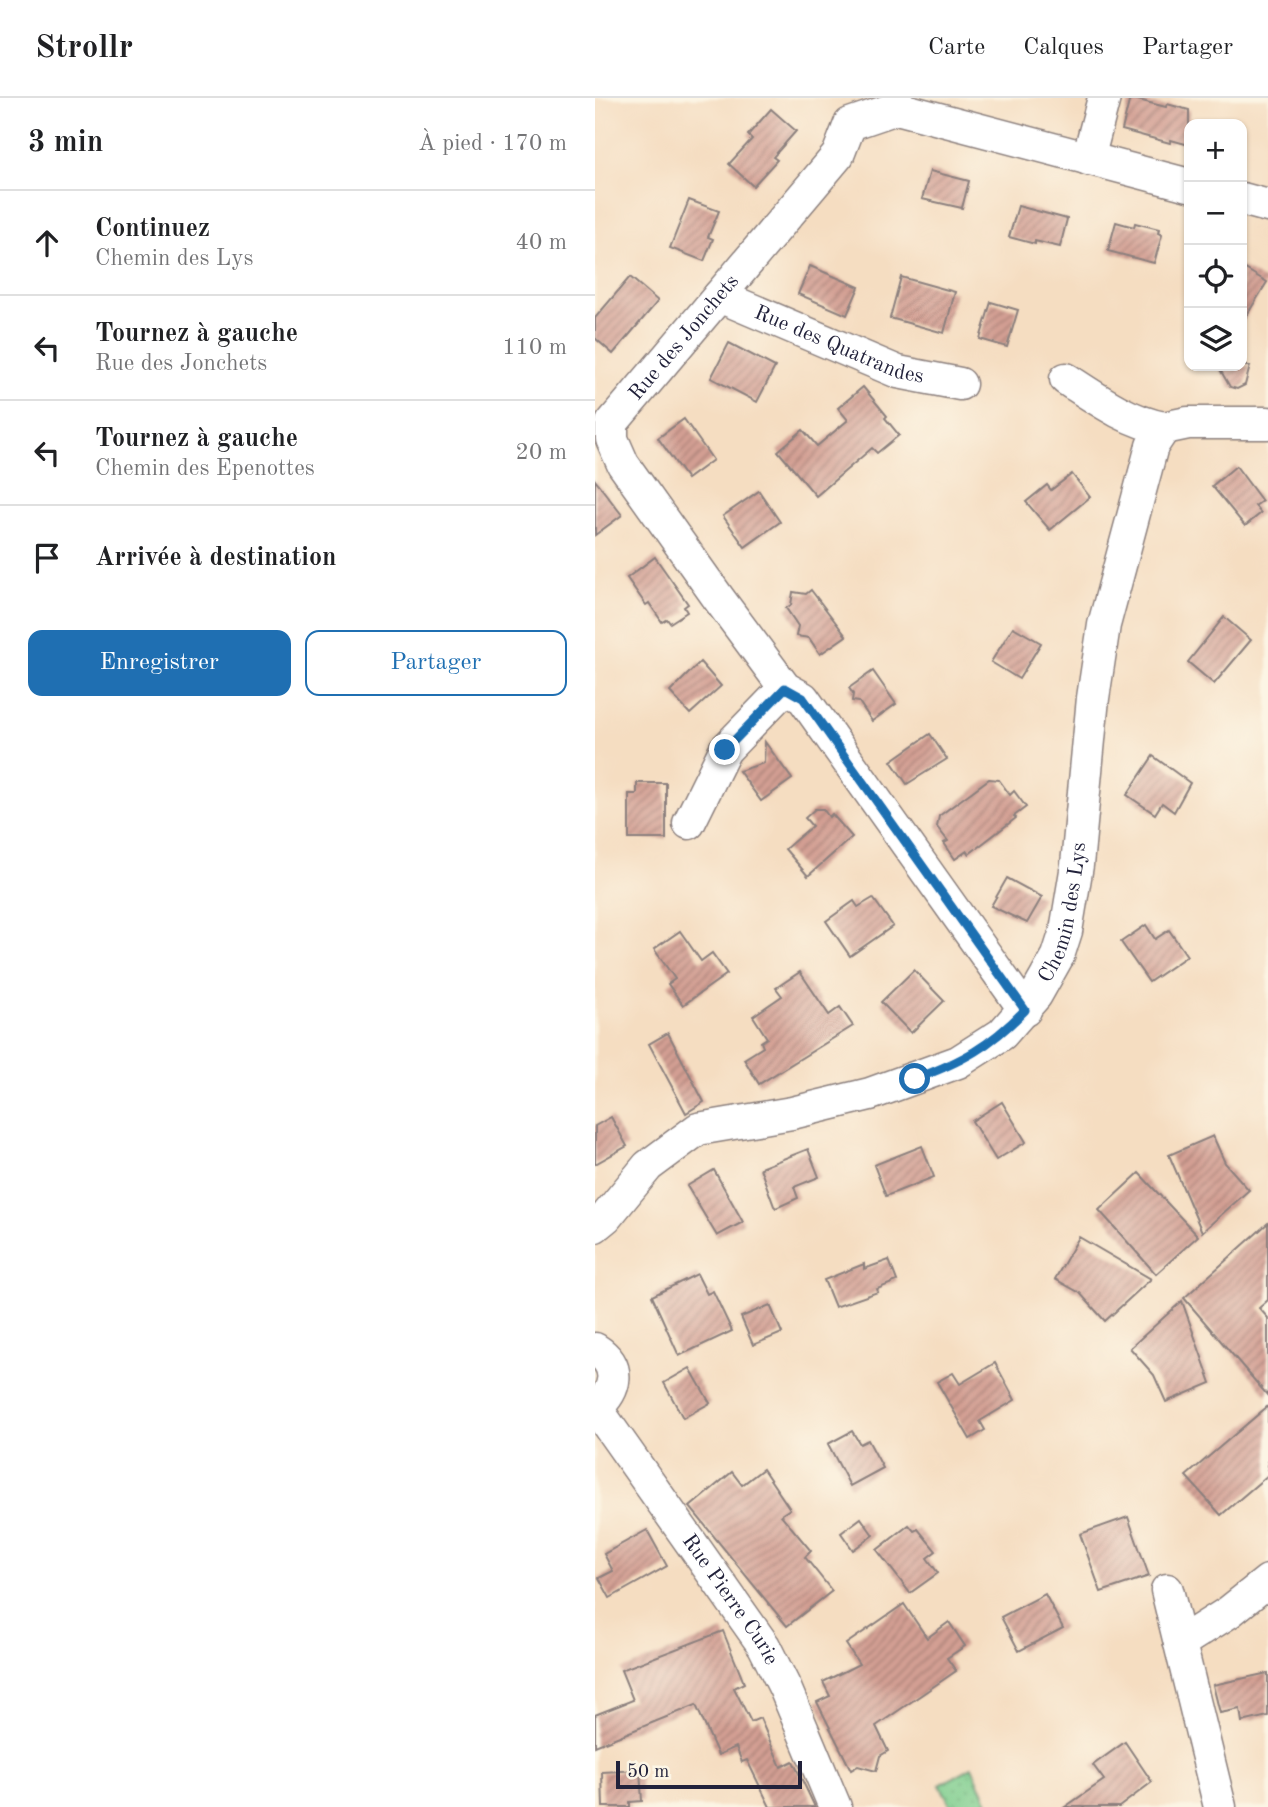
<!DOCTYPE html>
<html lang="fr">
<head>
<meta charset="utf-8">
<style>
  :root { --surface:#fff; --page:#f6f6f6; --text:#202124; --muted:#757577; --line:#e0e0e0; --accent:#1f6fb2 }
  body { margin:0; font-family:"Old Standard TT",serif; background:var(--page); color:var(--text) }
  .controls { position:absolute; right:21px; top:21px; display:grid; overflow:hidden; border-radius:14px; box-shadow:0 2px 5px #0004 }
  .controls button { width:63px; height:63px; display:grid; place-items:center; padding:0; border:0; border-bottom:2px solid var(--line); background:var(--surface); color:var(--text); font:35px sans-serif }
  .scale { position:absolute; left:21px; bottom:18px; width:186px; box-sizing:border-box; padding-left:7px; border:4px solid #22223b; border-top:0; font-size:19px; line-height:24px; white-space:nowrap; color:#22223b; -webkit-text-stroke:5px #fcf5e5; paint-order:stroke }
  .stop { position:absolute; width:21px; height:21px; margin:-16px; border:5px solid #1f6fb2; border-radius:50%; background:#fff }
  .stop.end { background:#1f6fb2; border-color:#fff; box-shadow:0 2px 7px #0008 }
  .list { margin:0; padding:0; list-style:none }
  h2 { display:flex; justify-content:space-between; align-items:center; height:91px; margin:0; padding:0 28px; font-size:30px }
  h2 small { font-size:23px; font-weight:400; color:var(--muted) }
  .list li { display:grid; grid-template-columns:46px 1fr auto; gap:21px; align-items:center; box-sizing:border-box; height:105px; padding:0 28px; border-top:2px solid var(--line) }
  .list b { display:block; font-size:26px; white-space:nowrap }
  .list p { margin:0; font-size:23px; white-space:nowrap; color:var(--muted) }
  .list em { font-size:23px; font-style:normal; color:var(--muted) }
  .actions { display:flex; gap:14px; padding:21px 28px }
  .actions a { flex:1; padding:16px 0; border:2px solid var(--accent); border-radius:14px; text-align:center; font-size:24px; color:var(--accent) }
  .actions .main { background:var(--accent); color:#fff }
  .icon { flex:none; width:38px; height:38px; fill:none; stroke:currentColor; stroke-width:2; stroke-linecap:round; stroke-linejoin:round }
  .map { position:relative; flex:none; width:673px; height:1709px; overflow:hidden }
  header { display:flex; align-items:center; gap:42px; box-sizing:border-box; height:98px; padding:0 35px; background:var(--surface); border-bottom:2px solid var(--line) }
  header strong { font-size:33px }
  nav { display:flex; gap:38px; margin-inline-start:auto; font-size:24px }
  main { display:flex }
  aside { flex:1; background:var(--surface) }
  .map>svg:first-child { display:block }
</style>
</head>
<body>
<header>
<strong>Strollr</strong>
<nav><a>Carte</a><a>Calques</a><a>Partager</a></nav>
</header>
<main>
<aside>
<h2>3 min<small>À pied · 170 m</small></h2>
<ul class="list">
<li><svg class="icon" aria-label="ahead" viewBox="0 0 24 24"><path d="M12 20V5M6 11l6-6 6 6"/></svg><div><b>Continuez</b><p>Chemin des Lys</p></div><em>40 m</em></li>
<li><svg class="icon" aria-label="left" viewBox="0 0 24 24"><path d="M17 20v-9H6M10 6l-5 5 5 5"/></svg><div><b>Tournez à gauche</b><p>Rue des Jonchets</p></div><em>110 m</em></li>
<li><svg class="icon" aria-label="left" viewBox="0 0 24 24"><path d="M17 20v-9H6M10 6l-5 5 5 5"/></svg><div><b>Tournez à gauche</b><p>Chemin des Epenottes</p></div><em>20 m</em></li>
<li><svg class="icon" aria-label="arrive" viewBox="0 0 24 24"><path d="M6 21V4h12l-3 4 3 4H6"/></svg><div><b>Arrivée à destination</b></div></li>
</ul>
<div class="actions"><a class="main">Enregistrer</a><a>Partager</a></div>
</aside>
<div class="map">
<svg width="673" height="1709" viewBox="0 0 673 1709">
  <defs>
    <pattern id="park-dots" width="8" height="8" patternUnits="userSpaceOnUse" patternTransform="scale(1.75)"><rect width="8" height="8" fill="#7fce8f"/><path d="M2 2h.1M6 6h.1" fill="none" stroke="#6db17c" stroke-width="1.8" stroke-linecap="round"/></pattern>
    <pattern id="building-hatch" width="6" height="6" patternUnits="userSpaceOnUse" patternTransform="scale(1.75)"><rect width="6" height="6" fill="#d39f93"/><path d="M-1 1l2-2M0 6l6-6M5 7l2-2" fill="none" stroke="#ab8179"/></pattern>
  </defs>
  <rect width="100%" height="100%" fill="#fcf5e5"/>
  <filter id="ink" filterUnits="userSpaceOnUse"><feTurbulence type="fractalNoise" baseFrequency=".0143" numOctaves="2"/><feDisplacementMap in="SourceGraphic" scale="14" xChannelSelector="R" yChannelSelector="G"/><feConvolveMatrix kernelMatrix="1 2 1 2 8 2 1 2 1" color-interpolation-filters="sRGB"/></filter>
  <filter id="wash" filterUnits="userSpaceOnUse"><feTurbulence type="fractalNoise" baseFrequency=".00686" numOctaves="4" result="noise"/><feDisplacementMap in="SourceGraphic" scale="28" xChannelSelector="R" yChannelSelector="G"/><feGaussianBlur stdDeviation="1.57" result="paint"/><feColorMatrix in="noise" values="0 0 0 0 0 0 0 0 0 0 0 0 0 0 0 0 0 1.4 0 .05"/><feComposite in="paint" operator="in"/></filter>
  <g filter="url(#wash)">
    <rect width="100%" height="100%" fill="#f5ddc1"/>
    <path fill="url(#park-dots)" stroke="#507865" stroke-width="2" d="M377 1669 395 1709H357L345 1687Z"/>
    <g id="blocks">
      <g fill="url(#building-hatch)">
        <path d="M535 0 571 9 572 6 594 12V47L576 42 575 45 527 32Z"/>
        <path d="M176 11 201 33 178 59 182 62 158 88 134 66 157 41 153 37Z"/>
        <path d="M335 73 374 83 367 110 327 101Z"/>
        <path d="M94 102 124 113 113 139 118 141 109 163 75 150Z"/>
        <path d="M423 108 472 121 465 149 440 143V146L414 139Z"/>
        <path d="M521 124 539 129 540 125 564 131 563 135 567 137 559 165 513 153Z"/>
        <path d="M215 168 264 189 252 217 203 196Z"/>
        <path d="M647 169 672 184 647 225Z"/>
        <path d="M35 179 63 203 18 256 0 240V220Z"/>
        <path d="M306 179 360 194 349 235 295 220Z"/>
        <path d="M396 204 423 212 412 249 385 241Z"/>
        <path d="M134 245 180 269 162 304 116 280Z"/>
        <path d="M623 268H655L650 287 642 291 635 289Z"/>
        <path d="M268 289 292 318 290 320 304 337 282 355 277 350 221 398 183 353 208 332 222 348 253 322 243 310Z"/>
        <path d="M89 321 118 362 92 381 63 340Z"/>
        <path d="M641 368 667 403 660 408 666 415 650 428 617 388Z"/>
        <path d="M477 376 495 399 455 432 431 404 452 387 456 392Z"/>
        <path d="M0 382 27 417 0 437Z"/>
        <path d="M164 393 185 424 150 449 128 418Z"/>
        <path d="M60 459 93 506 89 509 92 514 75 525 72 521 67 524 54 505 51 507 32 480Z"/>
        <path d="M216 492 251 538 225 556 214 540 201 538 203 528 191 510 196 507 198 494 211 496Z"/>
        <path d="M629 519 656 542 619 586 593 564Z"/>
        <path d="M418 529 446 545 424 581 396 564Z"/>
        <path d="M105 564 126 588 95 616 75 594Z"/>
        <path d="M278 573 301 606 277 623 264 604 257 603 258 596 254 590Z"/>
        <path d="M335 636 352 661 312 686 296 663Z"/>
        <path d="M170 644 197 681 166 703 144 673 169 665Z"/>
        <path d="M558 658 595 685 579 714 567 705 560 716 532 697Z"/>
        <path d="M394 681 404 682 415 697 419 693 431 709 419 718 421 720 374 756 372 753 360 761 349 745 353 743 342 729 344 718Z"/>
        <path d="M42 685H71V741H34V696H42Z"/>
        <path d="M220 711H228L234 719 237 716 257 739 213 778 190 751 217 728 210 720Z"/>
        <path d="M412 780 447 799 432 825 396 808Z"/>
        <path d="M278 800 298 828 255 858 231 823 259 803 263 809Z"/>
        <path d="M551 827 560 841 574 832 592 858 554 884 526 844Z"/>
        <path d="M85 833 106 863 117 855 132 876 88 907 73 886 80 881 59 851Z"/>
        <path d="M319 872 349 903 316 935 286 904Z"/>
        <path d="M205 874 234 917 245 909 258 928 164 986 149 961 168 949 166 944 172 940 158 918 187 898 181 890Z"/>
        <path d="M73 935 109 1004 91 1015 54 946Z"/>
        <path d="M407 1004 431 1044 401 1062 377 1023Z"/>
        <path d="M16 1019 32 1048 0 1066V1028Z"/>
        <path d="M618 1038 630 1065 654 1092 607 1134 574 1057Z"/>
        <path d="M327 1048 339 1079 291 1098 279 1067Z"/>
        <path d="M213 1051 224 1079 199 1089 203 1100 181 1110 179 1108 165 1070Z"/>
        <path d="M119 1072 148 1124 122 1138 92 1088Z"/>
        <path d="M544 1075 603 1138 561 1176 504 1112Z"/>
        <path d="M673 1125V1202L664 1210 673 1220V1298L589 1200Z"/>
        <path d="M484 1139 556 1181 510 1223 485 1195 460 1181Z"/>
        <path d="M294 1162 302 1183 282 1191 283 1194 240 1209 229 1182 269 1166V1171Z"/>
        <path d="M102 1176 112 1196 118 1193 137 1233 84 1258 57 1198Z"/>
        <path d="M587 1203 616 1285 571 1304 559 1277 535 1250Z"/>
        <path d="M175 1207 187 1235 158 1247 146 1219Z"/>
        <path d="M400 1265 420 1302 385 1323 390 1332 375 1341 342 1284 358 1275 365 1286Z"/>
        <path d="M95 1270 115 1305 88 1320 69 1285Z"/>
        <path d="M673 1308V1377L626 1417 591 1378Z"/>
        <path d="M257 1333 265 1346 273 1342 288 1370 255 1388 233 1346Z"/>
        <path d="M168 1371 195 1411 186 1417 216 1453 210 1459 237 1493 192 1528 95 1409 137 1374 147 1387Z"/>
        <path d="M533 1419 554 1478 506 1494 485 1436Z"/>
        <path d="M266 1420 278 1437 258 1452 246 1435Z"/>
        <path d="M314 1427 319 1433 323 1431 341 1453 332 1460 343 1475 315 1495 282 1452Z"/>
        <path d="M52 1432 72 1468 15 1500 4 1480 18 1473 9 1456Z"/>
        <path d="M450 1496 468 1530 424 1553 406 1519Z"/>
        <path d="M309 1506 332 1540 354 1524 370 1548 352 1560 361 1573 281 1628 293 1653 285 1658 281 1673 263 1668 256 1672 222 1604 235 1598 228 1584 264 1566 251 1546Z"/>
        <path d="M128 1533 149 1585 139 1590 156 1624 165 1620 186 1669 198 1663 220 1709H175L152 1662 147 1664 141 1649 123 1657 101 1607 0 1648V1617L38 1602 26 1572Z"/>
        <path d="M673 1575V1618L647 1624 645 1611 625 1615 618 1587Z"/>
        <path d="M530 1644 557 1684 524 1709H470L509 1682 498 1667Z"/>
        <path d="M45 1672 47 1703 35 1704V1709H8L7 1674Z"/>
      </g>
    </g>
  </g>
  <g filter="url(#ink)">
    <use href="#blocks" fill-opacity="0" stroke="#8c807e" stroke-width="2"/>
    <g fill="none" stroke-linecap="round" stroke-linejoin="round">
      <defs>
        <g id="minor">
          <path d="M493 61 509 0"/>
          <path d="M647 101 673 108"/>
          <path id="s1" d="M124 198 303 274 365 286"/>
          <path d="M471 281C502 301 532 323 569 330"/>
          <path d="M94 725 130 652 190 590"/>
          <path id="s2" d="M430 912 208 600 190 590 124 501 28 366 17 341V325L243 57 255 26 302 10 594 87"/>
          <path id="s3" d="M0 1128 11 1119 53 1068 103 1031 197 1015 275 996 363 964 407 936 441 897 463 858 471 833 482 767 498 600 509 527 557 348 569 330 593 325H673"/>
          <path d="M0 1251C27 1268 22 1292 0 1311"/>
          <path id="s4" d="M1 1310 169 1548 190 1590 240 1709"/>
          <path d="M572 1492 625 1709"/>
          <path d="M585 1545 634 1514 673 1483"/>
        </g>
      </defs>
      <use href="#minor" stroke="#8c807e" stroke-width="35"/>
      <use href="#minor" stroke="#fff" stroke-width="32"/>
    </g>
  </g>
  <g fill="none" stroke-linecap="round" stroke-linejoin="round" filter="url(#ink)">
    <path stroke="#1f6fb2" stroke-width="9" d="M130 652 190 590 208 600 430 912C394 949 368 963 320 981"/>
  </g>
  <g text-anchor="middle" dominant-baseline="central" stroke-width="5" stroke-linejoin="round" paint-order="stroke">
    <g font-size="21" fill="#22223b" stroke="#fcf5e5">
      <text stroke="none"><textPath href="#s2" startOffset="835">Rue des Jonchets</textPath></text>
      <text stroke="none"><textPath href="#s1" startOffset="130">Rue des Quatrandes</textPath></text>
      <text stroke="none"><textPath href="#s3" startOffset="604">Chemin des Lys</textPath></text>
      <text stroke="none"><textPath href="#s4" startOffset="234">Rue Pierre Curie</textPath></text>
    </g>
  </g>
</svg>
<div class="controls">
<button>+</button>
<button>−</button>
<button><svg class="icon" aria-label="locate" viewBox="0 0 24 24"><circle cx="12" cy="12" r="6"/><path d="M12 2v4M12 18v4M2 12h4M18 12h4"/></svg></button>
<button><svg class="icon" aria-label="layers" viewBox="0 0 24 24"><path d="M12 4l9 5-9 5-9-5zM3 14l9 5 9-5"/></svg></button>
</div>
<div class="scale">50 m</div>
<div class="stop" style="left:320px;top:981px"></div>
<div class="stop end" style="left:130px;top:652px"></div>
</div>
</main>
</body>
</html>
